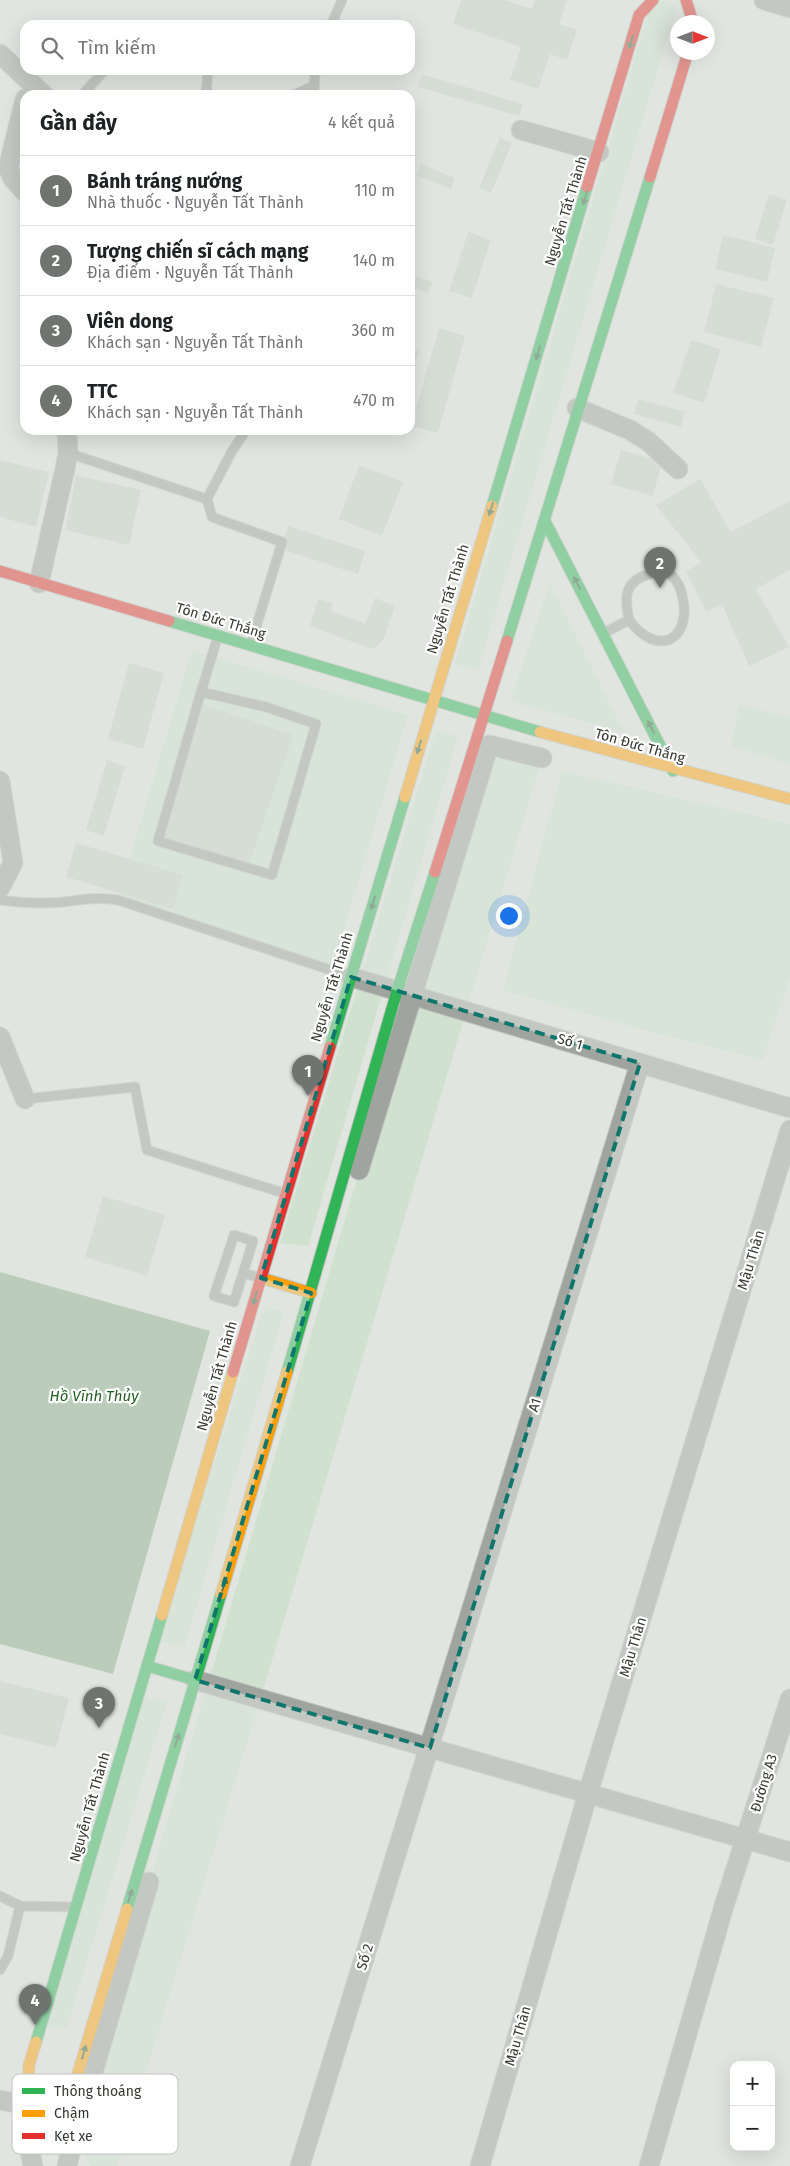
<!DOCTYPE html>
<html lang="vi">
<head>
<meta charset="utf-8">
<style>
  :root { --surface:#fff; --page:#f2f2f2; --text:#202124; --muted:#757577; --line:#e0e0e0; --accent:#707470 }
  body { margin:0; font-family:"Fira Sans",sans-serif; background:var(--page); color:var(--text) }
  .controls { position:absolute; right:15px; bottom:15px; display:grid; overflow:hidden; border-radius:10px; box-shadow:0 5px 20px #0002 }
  .controls button { width:45px; height:45px; display:grid; place-items:center; padding:0; border:0; border-bottom:1px solid var(--line); background:var(--surface); color:var(--text); font:25px sans-serif }
  .compass { position:absolute; left:670px; top:15px; width:45px; height:45px; border-radius:50%; background:var(--surface); box-shadow:0 5px 20px #0002; rotate:90deg }
  .you { position:absolute; left:508px; top:915px; width:18px; height:18px; margin:-12px; border:4px solid #fff; border-radius:50%; background:#1a73e8; box-shadow:0 0 0 8px #1a73e833 }
  .badge { display:grid; place-items:center; width:32px; height:32px; border-radius:50%; background:var(--accent); color:#fff; font-size:16px; font-weight:700 }
  .pin { position:absolute; translate:-50% -41px; filter:drop-shadow(0 1px 2px #0008) }
  .pin::after { content:''; position:absolute; top:26px; width:18px; height:15px; background:inherit; clip-path:polygon(0 0,100% 0,50% 100%) }
  .list { margin:0; padding:0; list-style:none }
  h2 { display:flex; justify-content:space-between; align-items:center; height:65px; margin:0; padding:0 20px; font-size:21px }
  h2 small { font-size:16px; font-weight:400; color:var(--muted) }
  .list li { display:grid; grid-template-columns:32px 1fr auto; gap:15px; align-items:center; box-sizing:border-box; height:70px; padding:0 20px; border-top:1px solid var(--line) }
  .list b { display:block; font-size:19px; white-space:nowrap }
  .list p { margin:0; font-size:16px; white-space:nowrap; color:var(--muted) }
  .list em { font-size:16px; font-style:normal; color:var(--muted) }
  .icon { flex:none; width:28px; height:28px; fill:none; stroke:currentColor; stroke-width:2; stroke-linecap:round; stroke-linejoin:round }
  .map { position:relative; flex:none; width:790px; height:2166px; overflow:hidden }
  .search { position:absolute; background:var(--surface); box-shadow:0 5px 20px #0002; left:20px; top:20px; width:395px; height:55px; display:flex; align-items:center; gap:12px; box-sizing:border-box; padding:0 18px; border-radius:15px; color:var(--muted); font-size:19px }
  .panel { position:absolute; background:var(--surface); box-shadow:0 5px 20px #0002; left:20px; top:90px; width:395px; height:345px; border-radius:15px }
  .map>svg:first-child { display:block }
</style>
</head>
<body>
<div class="map">
<svg width="790" height="2166" viewBox="0 0 790 2166">
  <rect width="100%" height="100%" fill="#e0e5e0"/>
  <g fill="#d0e2cf">
    <path d="M652 0H661L677 5 478 670 455 664Z"/>
    <path d="M550 583 624 732 510 701Z"/>
    <path d="M192 650 408 715 332 969 116 904Z"/>
    <path d="M739 705 790 717V764L731 746Z"/>
    <path d="M436 730 458 737 308 1246 280 1243Z"/>
    <path d="M489 745 542 758 265 1684 117 2166H91L74 2137 413 989Z"/>
    <path d="M562 771 790 824V976L762 1060 659 1034 503 990Z"/>
    <path d="M264 1307 284 1312 184 1648 157 1641Z"/>
    <path d="M143 1696 167 1702 66 2029 44 2026Z"/>
  </g>
  <path fill="#8ead8d" d="M0 1272 210 1331 113 1674 0 1644Z"/>
  <g fill="#c8d3c8">
    <path d="M461 0H505L532 9 535 0H567L559 24 577 30 567 60 550 54 538 89 510 80 521 47 453 24Z"/>
    <path d="M422 74 523 104 519 116 418 87Z"/>
    <path d="M500 138 512 143 491 193 479 188Z"/>
    <path d="M421 164 455 178 451 189 416 175Z"/>
    <path d="M769 194 787 200 773 245 755 239Z"/>
    <path d="M468 232 491 240 472 298 449 291Z"/>
    <path d="M723 235 775 248 767 282 715 269Z"/>
    <path d="M410 274 433 282 428 293 410 287Z"/>
    <path d="M716 284 774 298 761 347 704 332Z"/>
    <path d="M439 328 465 336 438 433 411 426Z"/>
    <path d="M691 340 721 349 704 403 673 393Z"/>
    <path d="M410 348 419 351 410 379Z"/>
    <path d="M638 399 685 412 681 427 634 414Z"/>
    <path d="M621 450 662 462 653 496 611 484Z"/>
    <path d="M0 460 49 472 36 527 0 517Z"/>
    <path d="M359 465 403 482 382 536 339 519Z"/>
    <path d="M76 475 141 490 129 545 65 530Z"/>
    <path d="M700 479 731 532 790 501V570L756 589 789 647 749 666 722 604 706 612 686 572 701 562 656 505Z"/>
    <path d="M288 526 365 551 358 574 281 549Z"/>
    <path d="M375 598 395 606 383 641 372 649 310 626 318 599 332 603 331 611 365 624Z"/>
    <path d="M129 663 164 673 143 749 108 739Z"/>
    <path d="M202 704 293 735 248 867 157 836Z"/>
    <path d="M107 760 125 766 104 836 86 830Z"/>
    <path d="M76 843 183 875 173 909 66 877Z"/>
    <path d="M103 1196 165 1215 147 1276 85 1257Z"/>
    <path d="M0 1681 69 1698 56 1748 0 1734Z"/>
  </g>
  <g fill="none" stroke-linecap="round" stroke-linejoin="round">
    <defs>
      <g id="lane">
        <path d="M331 25 342 0"/>
        <path d="M82 95 105 70"/>
        <path d="M206 95 208 70"/>
        <path d="M294 95 315 85"/>
        <path d="M314 95 315 70"/>
        <path d="M246 430 232 451 207 499 212 517 282 542 251 644"/>
        <path d="M68 453 207 499"/>
        <path d="M604 633 629 620C624 597 624 582 649 574 655 573 662 570 668 573 674 576 679 584 681 591 695 637 660 661 629 620"/>
        <path d="M201 692 266 707 316 724 272 875 158 841 201 692 217 639"/>
        <path d="M0 900C21 903 42 904 63 902 85 899 96 897 118 900L349 976"/>
        <path d="M25 1099 135 1087 147 1150 283 1193"/>
        <path d="M243 1273 234 1302 214 1296 234 1235 253 1241 243 1273 258 1277"/>
        <path d="M0 1896 20 1906 75 1907"/>
        <path d="M0 1970 8 1956 20 1906"/>
      </g>
      <g id="street">
        <path d="M764 0 790 8"/>
        <path d="M0 54 44 95"/>
        <path d="M25 99 8 168 13 179 25 192"/>
        <path d="M521 130 599 152"/>
        <path d="M577 408 630 430 649 442 678 469"/>
        <path d="M39 583 65 469 68 453 67 430"/>
        <path d="M0 781 13 863 0 888"/>
        <path d="M351 977 790 1108"/>
        <path d="M0 1037 25 1099"/>
        <path d="M359 1170 489 745 542 758"/>
        <path d="M195 1680 790 1852"/>
        <path d="M0 2100 27 2105 30 2151 33 2166"/>
        <path d="M30 2151 62 2114"/>
        <path d="M67 2166 74 2137 149 1882"/>
        <path d="M300 2166 640 1063"/>
        <path d="M480 2166 588 1793 790 1130"/>
        <path d="M649 2166 724 1906 790 1699"/>
      </g>
      <g id="fast">
        <path d="M492 506 587 187"/>
        <path d="M545 521 673 771"/>
        <path d="M169 621 540 732"/>
        <path d="M507 641 650 177"/>
        <path d="M330 1047 405 797"/>
        <path d="M287 1372 397 991 435 872"/>
        <path d="M147 1666 195 1680"/>
        <path d="M127 1909 221 1594"/>
        <path d="M36 2042 162 1615"/>
      </g>
      <g id="slow">
        <path d="M540 732 790 799"/>
        <path d="M405 797 492 506"/>
        <path d="M261 1278 311 1293"/>
        <path d="M221 1594 287 1372"/>
        <path d="M162 1615 233 1372"/>
        <path d="M36 2042 29 2065 27 2105 62 2114 75 2083 127 1909"/>
      </g>
      <g id="jam">
        <path d="M686 0 693 22"/>
        <path d="M650 177 688 52"/>
        <path d="M587 187 639 15 653 0"/>
        <path d="M0 571 169 621"/>
        <path d="M435 872 507 641"/>
        <path d="M233 1372 330 1047"/>
      </g>
    </defs>
    <use href="#lane" stroke="#bec1be" stroke-width="11"/>
    <use href="#street" stroke="#bec1be" stroke-width="21"/>
    <use href="#fast" stroke="#bec1be" stroke-width="13"/>
    <use href="#slow" stroke="#bec1be" stroke-width="13"/>
    <use href="#jam" stroke="#bec1be" stroke-width="13"/>
    <use href="#lane" stroke="#9fa49e" stroke-width="9"/>
    <use href="#street" stroke="#9fa49e" stroke-width="19"/>
    <use href="#fast" stroke="#30b455" stroke-width="11"/>
    <use href="#slow" stroke="#ff9f0a" stroke-width="11"/>
    <use href="#jam" stroke="#e5322d" stroke-width="11"/>
  </g>
  <defs><path id="oneway-solid" d="M-6-.8H1V-3.2L6.5 0L1 3.2V.8H-6Z" transform="scale(1.25)"/></defs>
  <g fill="#32633f">
    <use href="#oneway-solid" transform="translate(631 42) rotate(106)"/>
    <use href="#oneway-solid" transform="translate(585 198) rotate(107)"/>
    <use href="#oneway-solid" transform="translate(538 353) rotate(107)"/>
    <use href="#oneway-solid" transform="translate(491 509) rotate(107)"/>
    <use href="#oneway-solid" transform="translate(577 583) rotate(-117)"/>
    <use href="#oneway-solid" transform="translate(651 727) rotate(-117)"/>
    <use href="#oneway-solid" transform="translate(419 747) rotate(107)"/>
    <use href="#oneway-solid" transform="translate(373 903) rotate(107)"/>
    <use href="#oneway-solid" transform="translate(311 1109) rotate(107)"/>
    <use href="#oneway-solid" transform="translate(255 1298) rotate(106)"/>
    <use href="#oneway-solid" transform="translate(224 1584) rotate(-73)"/>
    <use href="#oneway-solid" transform="translate(177 1740) rotate(-73)"/>
    <use href="#oneway-solid" transform="translate(130 1896) rotate(-73)"/>
    <use href="#oneway-solid" transform="translate(84 2052) rotate(-74)"/>
  </g>
  <path d="M0 0H790V2166H0ZM351 977 640 1063 430 1748 195 1680 311 1293 261 1278Z" fill="#e0e5e0" fill-opacity=".55" fill-rule="evenodd"/>
  <path fill="none" stroke="#0f766e" stroke-width="4" stroke-dasharray="10 6" stroke-linejoin="round" d="M351 977 640 1063 430 1748 195 1680 311 1293 261 1278Z"/>
  <g text-anchor="middle" dominant-baseline="central" stroke-width="4.5" stroke-linejoin="round" paint-order="stroke">
    <g font-size="14" fill="#333733" stroke="#fff">
      <text transform="translate(566 211) rotate(-73)">Nguyễn Tất Thành</text>
      <text transform="translate(448 599) rotate(-73)">Nguyễn Tất Thành</text>
      <text transform="translate(221 621) rotate(17)">Tôn Đức Thắng</text>
      <text transform="translate(640 746) rotate(16)">Tôn Đức Thắng</text>
      <text transform="translate(332 987) rotate(-73)">Nguyễn Tất Thành</text>
      <text transform="translate(570 1042) rotate(17)">Số 1</text>
      <text transform="translate(751 1260) rotate(-73)">Mậu Thân</text>
      <text transform="translate(217 1376) rotate(-74)">Nguyễn Tất Thành</text>
      <text transform="translate(535 1405) rotate(-73)">A1</text>
      <text transform="translate(633 1647) rotate(-73)">Mậu Thân</text>
      <text transform="translate(764 1783) rotate(-73)">Đường A3</text>
      <text transform="translate(90 1807) rotate(-74)">Nguyễn Tất Thành</text>
      <text transform="translate(365 1957) rotate(-73)">Số 2</text>
      <text transform="translate(518 2036) rotate(-74)">Mậu Thân</text>
    </g>
    <g font-size="15" font-style="italic" fill="#235d23" stroke="#fff">
      <text x="94" y="1396">Hồ Vĩnh Thủy</text>
    </g>
  </g>
  <rect x="12" y="2074" width="166" height="80" rx="8" fill="#fff" stroke="#c2c3c2" stroke-width="1"/>
  <rect x="22" y="2088" width="23" height="6" fill="#30b455"/>
  <rect x="22" y="2110" width="23" height="7" fill="#ff9f0a"/>
  <rect x="22" y="2133" width="23" height="6" fill="#e5322d"/>
  <g font-size="14" fill="#333733">
    <text x="54" y="2096">Thông thoáng</text>
    <text x="54" y="2118">Chậm</text>
    <text x="54" y="2141">Kẹt xe</text>
  </g>
</svg>
<div class="controls">
<button>+</button>
<button>−</button>
</div>
<svg class="compass" viewBox="-18 -18 36 36"><path d="M0-13l5 13h-10z" fill="#e53935"/><path d="M0 13l5-13h-10z" fill="#757577"/></svg>
<div class="you"></div>
<div class="pin badge" style="left:308px;top:1096px">1</div>
<div class="pin badge" style="left:660px;top:588px">2</div>
<div class="pin badge" style="left:99px;top:1728px">3</div>
<div class="pin badge" style="left:35px;top:2025px">4</div>
<div class="search"><svg class="icon" aria-label="search" viewBox="0 0 24 24"><circle cx="10" cy="10" r="6"/><path d="M15 15l6 6"/></svg>Tìm kiếm</div>
<section class="panel">
<h2>Gần đây<small>4 kết quả</small></h2>
<ul class="list">
<li><span class="badge">1</span><div><b>Bánh tráng nướng</b><p>Nhà thuốc · Nguyễn Tất Thành</p></div><em>110 m</em></li>
<li><span class="badge">2</span><div><b>Tượng chiến sĩ cách mạng</b><p>Địa điểm · Nguyễn Tất Thành</p></div><em>140 m</em></li>
<li><span class="badge">3</span><div><b>Viên dong</b><p>Khách sạn · Nguyễn Tất Thành</p></div><em>360 m</em></li>
<li><span class="badge">4</span><div><b>TTC</b><p>Khách sạn · Nguyễn Tất Thành</p></div><em>470 m</em></li>
</ul>
</section>
</div>
</body>
</html>
